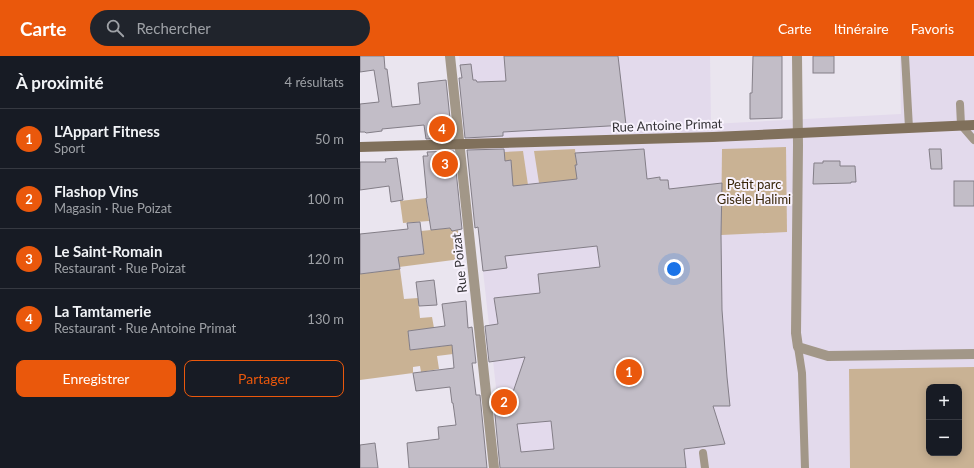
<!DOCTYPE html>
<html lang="fr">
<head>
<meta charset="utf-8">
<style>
  :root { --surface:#171b24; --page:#20242c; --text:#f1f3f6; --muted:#9ea1a6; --line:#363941; --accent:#ea580c }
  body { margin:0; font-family:Lato,sans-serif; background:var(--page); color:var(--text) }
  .controls { position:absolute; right:12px; bottom:12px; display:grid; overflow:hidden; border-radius:8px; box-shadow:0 2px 10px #0003 }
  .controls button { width:36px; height:36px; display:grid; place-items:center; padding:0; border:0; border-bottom:1px solid var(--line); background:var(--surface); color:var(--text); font:20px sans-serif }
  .you { position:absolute; left:314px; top:213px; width:14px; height:14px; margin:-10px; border:3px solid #fff; border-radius:50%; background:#1a73e8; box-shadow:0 0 0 6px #1a73e833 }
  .badge { display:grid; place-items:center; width:26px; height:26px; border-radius:50%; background:var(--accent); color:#fff; font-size:13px; font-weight:700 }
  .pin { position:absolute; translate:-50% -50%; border:2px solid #fff; box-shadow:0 1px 4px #0006 }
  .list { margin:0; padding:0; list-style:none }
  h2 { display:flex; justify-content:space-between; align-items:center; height:52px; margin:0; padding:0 16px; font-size:17px }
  h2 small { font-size:13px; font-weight:400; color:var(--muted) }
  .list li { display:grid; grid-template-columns:26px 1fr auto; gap:12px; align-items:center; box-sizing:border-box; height:60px; padding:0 16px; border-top:1px solid var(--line) }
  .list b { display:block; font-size:15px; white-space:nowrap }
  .list p { margin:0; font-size:13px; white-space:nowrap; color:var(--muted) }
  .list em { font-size:13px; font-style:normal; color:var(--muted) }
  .actions { display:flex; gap:8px; padding:12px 16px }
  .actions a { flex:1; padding:9px 0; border:1px solid var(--accent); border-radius:8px; text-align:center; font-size:14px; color:var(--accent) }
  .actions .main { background:var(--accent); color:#fff }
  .icon { flex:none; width:22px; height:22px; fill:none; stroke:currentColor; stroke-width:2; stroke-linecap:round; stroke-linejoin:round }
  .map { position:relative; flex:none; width:614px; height:412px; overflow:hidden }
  header { display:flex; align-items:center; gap:24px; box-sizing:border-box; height:56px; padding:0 20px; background:var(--accent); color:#fff }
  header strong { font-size:19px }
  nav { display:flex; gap:22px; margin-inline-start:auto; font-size:14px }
  .search { width:280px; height:36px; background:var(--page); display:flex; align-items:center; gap:10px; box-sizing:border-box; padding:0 14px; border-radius:22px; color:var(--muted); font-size:15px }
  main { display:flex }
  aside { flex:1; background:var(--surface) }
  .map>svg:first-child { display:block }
</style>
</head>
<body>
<header>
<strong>Carte</strong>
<div class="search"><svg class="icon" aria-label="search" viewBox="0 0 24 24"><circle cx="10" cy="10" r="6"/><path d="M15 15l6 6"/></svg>Rechercher</div>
<nav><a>Carte</a><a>Itinéraire</a><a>Favoris</a></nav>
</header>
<main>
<aside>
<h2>À proximité<small>4 résultats</small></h2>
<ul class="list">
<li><span class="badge">1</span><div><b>L'Appart Fitness</b><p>Sport</p></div><em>50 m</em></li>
<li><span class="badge">2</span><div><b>Flashop Vins</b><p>Magasin · Rue Poizat</p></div><em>100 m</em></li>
<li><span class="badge">3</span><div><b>Le Saint-Romain</b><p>Restaurant · Rue Poizat</p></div><em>120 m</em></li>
<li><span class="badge">4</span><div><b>La Tamtamerie</b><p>Restaurant · Rue Antoine Primat</p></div><em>130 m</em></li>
</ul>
<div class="actions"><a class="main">Enregistrer</a><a>Partager</a></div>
</aside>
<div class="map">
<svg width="614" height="412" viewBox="0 0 614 412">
  <rect width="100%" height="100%" fill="#eae5ef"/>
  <path fill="#e3daec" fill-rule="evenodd" d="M99 0H350L351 68 541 58 540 0H614V412H145ZM569 331H599V397H569Z"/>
  <g fill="#c9b294" fill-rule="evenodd">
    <path d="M426 91 427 176 361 179 362 93Z"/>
    <path d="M215 93 216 104 226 103 229 122 179 127 174 95Z"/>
    <path d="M163 95 168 129 127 133 123 97Z"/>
    <path d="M66 142 69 165 43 167 40 145Z"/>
    <path d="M91 172 92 175 98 174 101 203 39 211 38 201 64 198 61 175Z"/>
    <path d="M40 213 44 243 58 242 60 262 72 261 74 272 48 275 50 294 92 289 93 298 77 300 79 313 61 316 60 310 53 311V317L0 324V218Z"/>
    <path d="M614 311V412H490L489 313ZM569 331H599V397H569Z"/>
  </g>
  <g fill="#c2bdc7" stroke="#837e87" fill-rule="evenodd">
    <path d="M0 0H24L25 13H27L32 51 60 48 58 27 86 24 92 82 66 83 64 69 22 73V75L6 77 5 76H0V48L19 46 14 14 0 16Z"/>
    <path d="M144 0H258L266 69 143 76V80L105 82 99 22H102L100 9 111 8 113 24H116L117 26 146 25Z"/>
    <path d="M393 0H422V62L390 63V37H392Z"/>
    <rect x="453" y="0" width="21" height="17"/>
    <path d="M144 93 145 105 151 104 153 130 217 123 215 109H217L215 97 284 93 287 123 300 121V124H308L309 133 362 127 361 179 362 254 367 321 370 350H353L365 388 324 393 326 412H140L133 338 153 336 165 301 129 306 125 270 138 268 134 242 180 237 178 218 240 211 237 190 145 200 147 212 123 215 118 171 115 172 107 94ZM191 365 194 393 161 396 157 368Z"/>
    <path d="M569 93H581L582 113H571Z"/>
    <path d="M94 95 102 173 92 175 90 172 71 174 66 142H67L63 100H68L67 96Z"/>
    <path d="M37 102 43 144 31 146 29 130 0 134V106H26L25 103Z"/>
    <path d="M463 105H480V110H495L496 126H491V127L453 128 454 107H463Z"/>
    <rect x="594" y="125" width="20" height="25"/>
    <path d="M60 166 64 198 38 201 40 213 0 218V178L48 173 47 167Z"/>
    <path d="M74 224 77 249 59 250 56 226Z"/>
    <path d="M106 245 108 272 112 271 116 307H112L116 339H120L127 412H49L47 387 79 383 78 371 96 369 93 347H92L90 331 56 335 53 317 94 312 92 289 50 294 48 275 85 270 82 248Z"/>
    <path d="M15 387 18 412H0V389Z"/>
  </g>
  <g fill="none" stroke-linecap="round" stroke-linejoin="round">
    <g stroke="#a29788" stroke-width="8">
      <path d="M545 0 549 72"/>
      <path d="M600 48 601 69 614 84"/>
      <path d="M438 291 442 317 445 412"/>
      <path d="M343 397 345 412"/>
    </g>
    <g stroke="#a29788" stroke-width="10">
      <path d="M90 0 134 412"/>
      <path d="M437 0 438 89 436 277 438 291 468 300 614 298"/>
    </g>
    <path stroke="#80705b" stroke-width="10" d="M0 91 353 81 614 69"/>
  </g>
  <g text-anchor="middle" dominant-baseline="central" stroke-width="4" stroke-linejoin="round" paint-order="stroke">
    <g font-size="13" fill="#353337" stroke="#f8f2fd">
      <text transform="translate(307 69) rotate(-2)">Rue Antoine Primat</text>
      <text transform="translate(99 207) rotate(-96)">Rue Poizat</text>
    </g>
    <g font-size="13" fill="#382508" stroke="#f8f2fd">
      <text x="394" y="128">Petit parc<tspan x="394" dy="15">Gisèle Halimi</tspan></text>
    </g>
  </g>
</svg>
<div class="controls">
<button>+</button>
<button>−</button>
</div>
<div class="you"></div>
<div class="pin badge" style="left:269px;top:316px">1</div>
<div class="pin badge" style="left:144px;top:346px">2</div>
<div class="pin badge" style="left:85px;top:108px">3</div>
<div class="pin badge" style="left:82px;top:73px">4</div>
</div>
</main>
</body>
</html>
